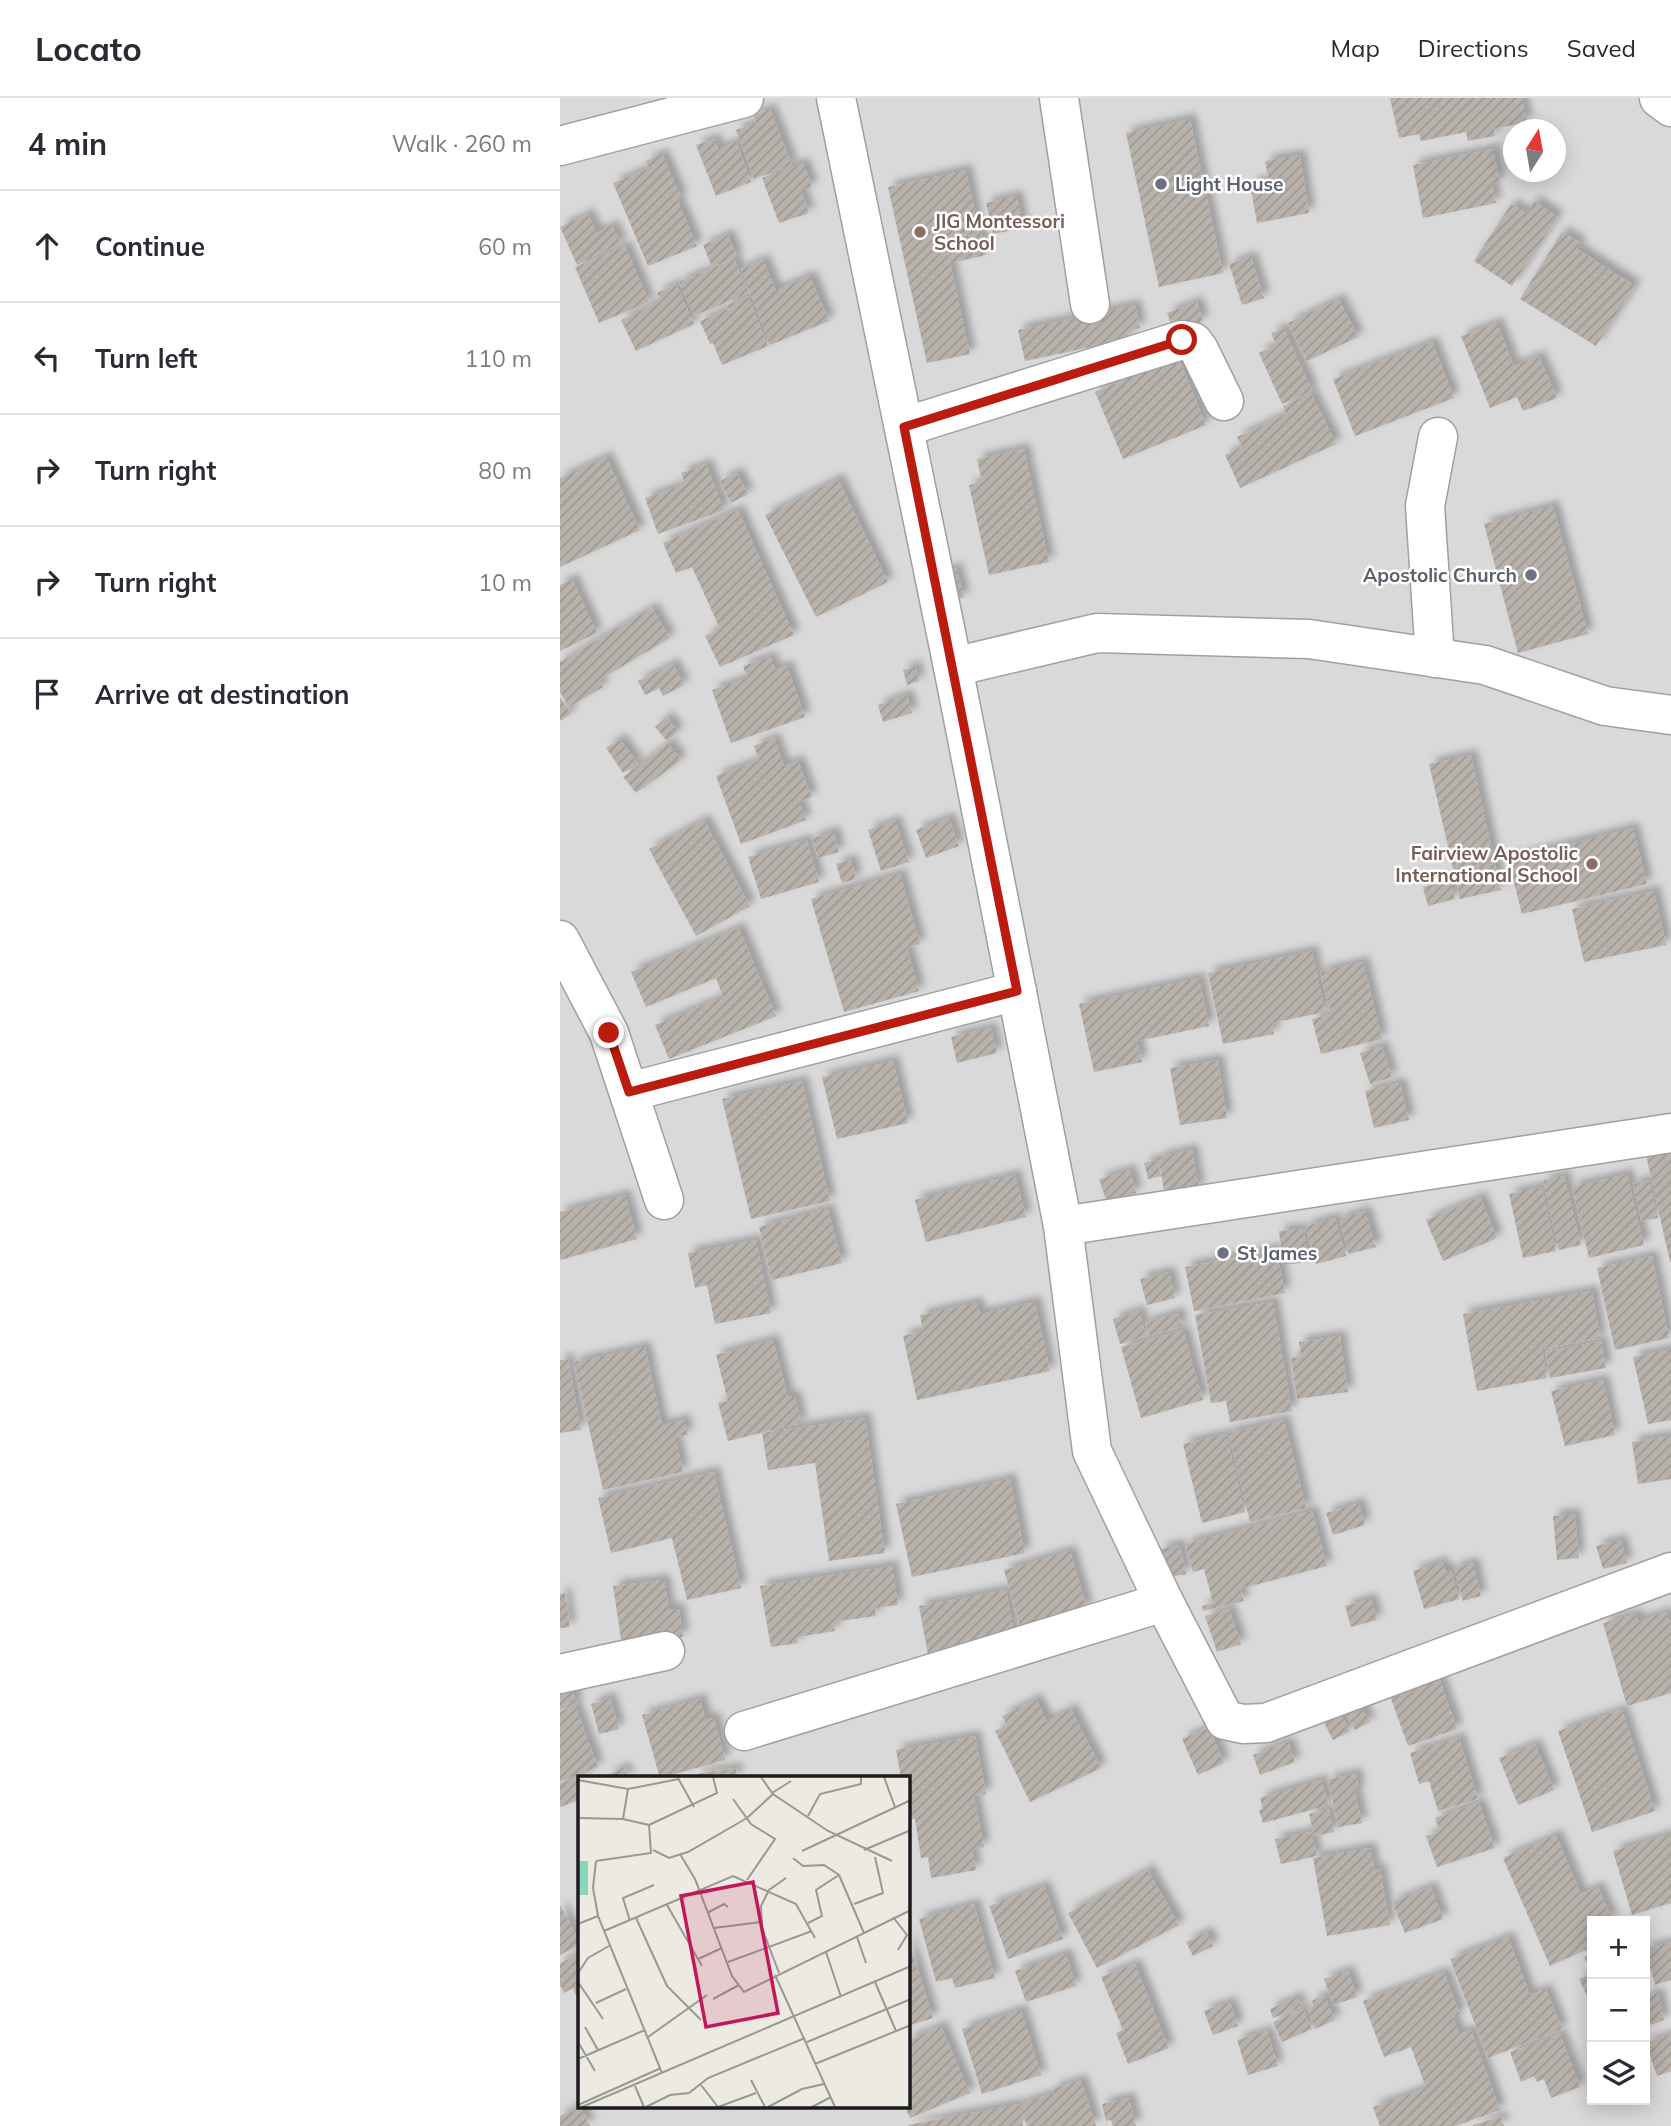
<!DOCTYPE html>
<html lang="en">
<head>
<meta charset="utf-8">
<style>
  :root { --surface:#fff; --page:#f7f7f7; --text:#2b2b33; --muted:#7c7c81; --line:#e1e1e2 }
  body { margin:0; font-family:Mulish,sans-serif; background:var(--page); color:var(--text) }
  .controls { position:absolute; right:21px; bottom:21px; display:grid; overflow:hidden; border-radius:0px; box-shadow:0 4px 18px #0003 }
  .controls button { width:63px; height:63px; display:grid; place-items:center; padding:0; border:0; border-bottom:2px solid var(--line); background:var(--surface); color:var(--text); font:35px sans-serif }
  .compass { position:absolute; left:943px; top:21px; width:63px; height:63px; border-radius:50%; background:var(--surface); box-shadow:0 4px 18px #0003; rotate:11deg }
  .stop { position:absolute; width:21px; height:21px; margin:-16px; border:5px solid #ba1c0f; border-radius:50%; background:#fff }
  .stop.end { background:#ba1c0f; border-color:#fff; box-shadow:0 2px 7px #0008 }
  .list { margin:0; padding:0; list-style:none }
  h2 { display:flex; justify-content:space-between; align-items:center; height:91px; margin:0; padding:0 28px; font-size:30px }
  h2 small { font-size:23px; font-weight:400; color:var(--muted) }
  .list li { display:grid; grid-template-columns:46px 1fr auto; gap:21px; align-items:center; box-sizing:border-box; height:112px; padding:0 28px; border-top:2px solid var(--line) }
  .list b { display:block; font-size:26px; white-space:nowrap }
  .list em { font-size:23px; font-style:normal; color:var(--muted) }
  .icon { flex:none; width:38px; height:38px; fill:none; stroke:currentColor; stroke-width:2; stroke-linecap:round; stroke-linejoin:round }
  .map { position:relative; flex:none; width:1111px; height:2028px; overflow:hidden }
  header { display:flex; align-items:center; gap:42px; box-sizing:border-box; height:98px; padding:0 35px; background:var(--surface); border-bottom:2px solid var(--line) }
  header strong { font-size:33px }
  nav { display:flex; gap:38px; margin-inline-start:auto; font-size:24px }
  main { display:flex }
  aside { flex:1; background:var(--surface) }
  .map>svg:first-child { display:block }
</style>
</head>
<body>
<header>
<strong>Locato</strong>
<nav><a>Map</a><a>Directions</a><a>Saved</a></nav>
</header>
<main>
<aside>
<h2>4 min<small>Walk · 260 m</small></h2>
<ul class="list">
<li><svg class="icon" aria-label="ahead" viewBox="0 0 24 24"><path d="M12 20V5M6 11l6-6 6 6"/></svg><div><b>Continue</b></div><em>60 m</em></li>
<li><svg class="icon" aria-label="left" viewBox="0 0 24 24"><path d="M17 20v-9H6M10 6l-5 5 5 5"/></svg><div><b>Turn left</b></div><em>110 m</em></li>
<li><svg class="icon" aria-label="right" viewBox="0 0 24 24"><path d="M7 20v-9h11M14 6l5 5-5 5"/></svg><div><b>Turn right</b></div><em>80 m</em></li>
<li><svg class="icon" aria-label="right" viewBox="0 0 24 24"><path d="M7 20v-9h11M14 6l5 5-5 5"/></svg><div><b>Turn right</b></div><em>10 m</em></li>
<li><svg class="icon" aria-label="arrive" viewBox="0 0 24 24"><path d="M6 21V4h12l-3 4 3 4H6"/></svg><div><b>Arrive at destination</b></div></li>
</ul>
</aside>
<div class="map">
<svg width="1111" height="2028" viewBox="0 0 1111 2028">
  <defs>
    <pattern id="building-hatch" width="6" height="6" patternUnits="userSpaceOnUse" patternTransform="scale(1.75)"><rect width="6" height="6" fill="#b9b2ac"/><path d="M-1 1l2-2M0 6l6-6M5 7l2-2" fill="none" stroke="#9e9893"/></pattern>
    <filter id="shadow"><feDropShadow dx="6" dy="-6" stdDeviation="3.5" flood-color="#0004"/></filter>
  </defs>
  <rect width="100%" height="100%" fill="#edeae2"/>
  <path fill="#dad9d9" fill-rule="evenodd" d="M0 0H1111V2028H0ZM954 32H996V74H954ZM19 1680H348V2009H19ZM1032 1823H1085V2002H1032Z"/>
  <g fill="url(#building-hatch)" filter="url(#shadow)">
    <path d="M830 0H962L967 24 934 31 935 38 908 43 906 34 861 43 859 36 839 40Z"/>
    <path d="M210 11 232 67 194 81 176 32 196 25 193 17Z"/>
    <path d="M630 21 663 175 599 189 566 35Z"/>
    <path d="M155 41 158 51 176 44 191 84 156 98 136 47Z"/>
    <path d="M933 51 940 84 932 86 936 105 863 120 853 67Z"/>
    <path d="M102 56 121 99 117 101 137 148 88 168 53 85 89 70 86 63Z"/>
    <path d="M740 57 749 115 697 125 690 86 709 83 705 63Z"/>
    <path d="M243 65 252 89 241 93 249 115 219 125 202 80Z"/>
    <path d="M406 72 419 134 385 142 410 256 367 265 328 89Z"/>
    <path d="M457 98 463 130 433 136 426 105Z"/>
    <path d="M974 103 998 119 952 188 914 163 951 106 966 115Z"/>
    <path d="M28 116 37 135 52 127 61 145 17 167 0 129Z"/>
    <path d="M1002 134 1021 145 1017 151 1075 188 1036 248 960 201Z"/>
    <path d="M421 135 426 157 391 165 386 143Z"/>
    <path d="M168 137 177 159 152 169 143 147Z"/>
    <path d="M65 148 89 204 39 225 15 169Z"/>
    <path d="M691 159 704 200 682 207 669 166Z"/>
    <path d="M174 161 189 195 134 218 119 184Z"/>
    <path d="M203 162 216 192 250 178 269 223 210 247 181 171Z"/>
    <path d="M116 186 134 226 76 253 61 222 101 203 97 195Z"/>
    <path d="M188 198 208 248 162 267 153 245 150 246 140 223 169 211 167 207Z"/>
    <path d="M779 201 798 239 747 263 728 225Z"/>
    <path d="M637 204 643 223 614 234 607 215Z"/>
    <path d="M575 207 580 230 567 233 569 241 465 263 458 232Z"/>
    <path d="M937 225 954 268 979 258 997 300 963 313 957 299 930 310 901 238Z"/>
    <path d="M724 230 752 293 722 306 699 255 716 247 711 235Z"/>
    <path d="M872 244 894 300 795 338 773 281Z"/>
    <path d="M618 259 646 327 563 361 535 294Z"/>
    <path d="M751 295 776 346 680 390 665 357 682 349 677 339 726 316 723 308Z"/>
    <path d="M464 351 489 464 429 477 409 387 422 384 417 361Z"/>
    <path d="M46 359 80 432 0 469V380Z"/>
    <path d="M146 366 164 412 98 436 85 400 125 386 121 375Z"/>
    <path d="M177 375 188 396 171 405 160 383Z"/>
    <path d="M278 381 328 484 256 519 205 417Z"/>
    <path d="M993 408 1028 536 958 555 924 426Z"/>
    <path d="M178 412 234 537 160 569 145 538 160 531 132 469 116 475 103 445Z"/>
    <path d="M396 470 404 499 390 503 382 474Z"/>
    <path d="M12 481 37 535 0 553V487Z"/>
    <path d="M92 510 110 540 39 582 43 589 9 609 0 594V564Z"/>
    <path d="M211 559 215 572 227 568 245 619 171 645 152 592 187 580 183 568Z"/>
    <path d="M113 566 124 587 103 598 99 590 85 597 78 583Z"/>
    <path d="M355 568 359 583 347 587 343 572Z"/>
    <path d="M347 597 352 615 323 624 318 607Z"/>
    <path d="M0 599 11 616 0 623Z"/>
    <path d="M107 619 118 633 107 643 95 629Z"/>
    <path d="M214 640 224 668 238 663 252 699 239 704 246 722 181 746 156 678 199 662 194 648Z"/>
    <path d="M60 641 78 666 63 675 46 650Z"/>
    <path d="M108 645 121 662 76 695 63 679Z"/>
    <path d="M911 657 941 792 900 801 869 666Z"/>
    <path d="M389 720 399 748 366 760 356 732Z"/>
    <path d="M144 722 190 808 136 838 89 751Z"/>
    <path d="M335 723 349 764 321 773 308 732Z"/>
    <path d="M1073 730 1087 786 962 816 948 761Z"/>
    <path d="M274 734 279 754 258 760 252 740Z"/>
    <path d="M247 742 259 784 201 801 188 759Z"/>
    <path d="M291 762 296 781 282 785 276 766Z"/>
    <path d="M340 776 360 846 347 850 359 893 284 914 251 801Z"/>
    <path d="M890 782 895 801 868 808 863 789Z"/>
    <path d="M1094 793 1106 847 1024 864 1012 811Z"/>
    <path d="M179 830 216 918 109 961 95 927 163 899 156 880 86 909 71 874Z"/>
    <path d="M752 853 765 914 712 925 714 936 663 946 648 875Z"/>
    <path d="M803 864 822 941 761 956 752 921 771 916 760 874Z"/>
    <path d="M639 880 649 928 577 943 582 964 534 974 519 906Z"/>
    <path d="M431 930 437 955 397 965 391 939Z"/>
    <path d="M822 948 832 979 810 986 800 955Z"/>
    <path d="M658 962 667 1020 620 1027 610 970Z"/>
    <path d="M333 963 348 1025 277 1041 262 979Z"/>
    <path d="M242 983 270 1103 191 1121 162 1001Z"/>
    <path d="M840 985 849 1022 814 1030 805 993Z"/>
    <path d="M1111 1051V1164H1110L1086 1057Z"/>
    <path d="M632 1052 639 1091 605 1097 598 1059Z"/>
    <path d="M597 1062 601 1078 588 1081 584 1065Z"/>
    <path d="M570 1072 576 1095 547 1105 539 1081Z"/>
    <path d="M1067 1076 1084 1147 1029 1160 1012 1089Z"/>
    <path d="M455 1077 466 1119 366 1144 355 1102Z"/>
    <path d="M1004 1078 1021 1147 999 1152 983 1083Z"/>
    <path d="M1089 1082 1098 1120 1081 1123 1073 1086Z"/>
    <path d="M982 1089 996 1153 963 1160 949 1096Z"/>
    <path d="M65 1097 77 1141 0 1162V1114Z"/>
    <path d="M920 1099 937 1140 883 1163 866 1122Z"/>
    <path d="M268 1111 282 1165 212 1182 199 1129Z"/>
    <path d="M805 1113 816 1149 789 1156 779 1121Z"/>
    <path d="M775 1120 786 1158 756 1166 746 1128Z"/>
    <path d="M744 1131 748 1164 723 1167 719 1133Z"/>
    <path d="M196 1142 211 1215 155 1226 147 1187 135 1190 128 1155Z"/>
    <path d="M716 1151 725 1195 634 1213 625 1169Z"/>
    <path d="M1092 1158 1109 1240 1055 1252 1037 1170Z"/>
    <path d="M609 1174 615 1200 587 1207 580 1181Z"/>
    <path d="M1032 1193 1040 1240 982 1251 987 1280 917 1293 903 1216Z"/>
    <path d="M475 1204 490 1273 357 1302 343 1238 363 1233 360 1217 417 1205 420 1216Z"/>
    <path d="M713 1204 732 1313 670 1324 666 1303 651 1305 635 1217Z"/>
    <path d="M579 1213 586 1238 560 1246 553 1221Z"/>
    <path d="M618 1215 622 1228 590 1238 585 1225Z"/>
    <path d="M623 1232 643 1302 581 1320 561 1249Z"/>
    <path d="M780 1238 788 1294 737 1301 731 1260 741 1259 739 1244Z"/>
    <path d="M213 1242 228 1299 235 1298 241 1325 168 1343 158 1305 168 1303 156 1257Z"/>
    <path d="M1041 1243 1046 1270 990 1280 985 1254Z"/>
    <path d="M85 1249 102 1327 124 1322 128 1337 115 1339 123 1374 43 1392 14 1264Z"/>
    <path d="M1111 1251V1322L1088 1326 1073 1259Z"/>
    <path d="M8 1261 21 1332 0 1335V1262Z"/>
    <path d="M1043 1282 1055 1337 1005 1348 991 1293Z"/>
    <path d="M305 1320 325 1455 269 1463 255 1365 208 1372 202 1335Z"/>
    <path d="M724 1322 746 1410 690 1424 668 1335Z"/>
    <path d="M666 1336 685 1414 642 1425 623 1346Z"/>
    <path d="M1111 1338V1381L1078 1386 1072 1344Z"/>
    <path d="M154 1374 181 1490 127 1502 112 1440 51 1455 38 1400Z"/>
    <path d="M450 1381 465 1455 352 1479 336 1406Z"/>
    <path d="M799 1405 805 1427 773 1437 766 1415Z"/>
    <path d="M752 1413 767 1468 680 1491 684 1503 643 1513 642 1508 653 1505 644 1471 633 1474 625 1446Z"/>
    <path d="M1015 1416 1019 1460 997 1462 993 1418Z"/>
    <path d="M1061 1442 1067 1465 1043 1471 1036 1448Z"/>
    <path d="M620 1447 626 1476 606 1480 600 1451Z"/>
    <path d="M510 1453 527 1510 460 1528 444 1472Z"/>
    <path d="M882 1464 886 1474 891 1472 899 1501 864 1511 853 1473Z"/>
    <path d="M913 1465 921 1498 903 1503 894 1470Z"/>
    <path d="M332 1468 338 1507 315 1510 316 1518 273 1524 275 1533 237 1539 238 1545 211 1549 200 1488Z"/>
    <path d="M104 1482 109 1511H119L123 1539 62 1548 53 1488Z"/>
    <path d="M446 1492 456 1546 369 1562 359 1508Z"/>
    <path d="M5 1495 10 1529 0 1530V1496Z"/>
    <path d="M811 1501 817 1522 791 1529 785 1508Z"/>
    <path d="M669 1511 681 1546 657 1554 645 1518Z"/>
    <path d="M1107 1514 1111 1529V1595L1067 1608 1043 1525 1076 1516 1078 1523Z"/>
    <path d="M878 1577 897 1631 848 1648 829 1595Z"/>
    <path d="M9 1584 17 1606 0 1612V1586Z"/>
    <path d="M794 1596 810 1624 795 1632 779 1605Z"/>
    <path d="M50 1600 59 1631 39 1636 31 1606Z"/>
    <path d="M140 1601 146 1622 154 1620 165 1662 100 1680 82 1617Z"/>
    <path d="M476 1601 487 1623 511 1611 541 1670 470 1704 435 1633 447 1627 442 1618Z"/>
    <path d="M15 1608 38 1669 0 1684V1613Z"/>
    <path d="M776 1608 790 1633 773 1642 760 1617Z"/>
    <path d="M1062 1612 1095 1713 1032 1734 998 1633Z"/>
    <path d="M649 1629 664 1665 638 1677 622 1641Z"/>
    <path d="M415 1638 426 1696 414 1698 424 1749 412 1751 416 1772 371 1780 368 1759 361 1760 355 1721H348V1680H341L336 1652Z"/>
    <path d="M899 1640 918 1701 878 1713 869 1683 859 1686 850 1655Z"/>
    <path d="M728 1644 735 1664 700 1677 693 1657Z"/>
    <path d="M975 1646 994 1692 958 1707 939 1660Z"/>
    <path d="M64 1669 69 1680H49L48 1677Z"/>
    <path d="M176 1670 177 1680H137V1676Z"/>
    <path d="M27 1676 29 1680H19V1702L0 1709V1685Z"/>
    <path d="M796 1676 799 1692 795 1693 802 1725 778 1729 768 1681Z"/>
    <path d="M761 1682 769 1707 703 1725 699 1712 703 1711 700 1700Z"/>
    <path d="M919 1705 935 1750 877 1769 866 1738 880 1734 875 1720Z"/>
    <path d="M769 1711 774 1734 754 1738 749 1716Z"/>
    <path d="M751 1734 757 1758 721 1766 715 1741Z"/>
    <path d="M1111 1736V1805L1072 1817 1053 1753Z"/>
    <path d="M996 1737 1021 1796 1038 1789 1053 1823H1032V1849L990 1868 943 1760Z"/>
    <path d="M810 1750 815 1773 820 1771 830 1827 767 1838 753 1760Z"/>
    <path d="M588 1772 619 1827 537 1870 508 1815Z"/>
    <path d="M484 1788 503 1841 448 1861 429 1808Z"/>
    <path d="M871 1789 883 1821 845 1835 832 1804Z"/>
    <path d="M414 1806 435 1880 395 1890 392 1880 376 1884 359 1821Z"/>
    <path d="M0 1807 19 1842V1847L0 1857Z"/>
    <path d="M647 1834 653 1848 633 1858 626 1844Z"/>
    <path d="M948 1839 970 1897 986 1891 1002 1931 928 1960 890 1861Z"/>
    <path d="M348 1840 373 1920 348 1928Z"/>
    <path d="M1111 1844V1882L1095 1887 1085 1851Z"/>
    <path d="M1032 1855V1909L1019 1881 1032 1875 1024 1859Z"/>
    <path d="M19 1856V1904L13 1890 4 1895 0 1887V1865Z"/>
    <path d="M506 1856 516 1888 466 1904 455 1873Z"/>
    <path d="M575 1866 609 1950 568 1966 556 1935 563 1932 541 1879Z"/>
    <path d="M788 1873 797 1899 773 1907 764 1881Z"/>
    <path d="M884 1874 900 1917 893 1919 899 1936 911 1932 940 2012 895 2028H820L813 2009 866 1990 851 1949 824 1959 803 1903Z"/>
    <path d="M1098 1895 1104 1922 1085 1929V1900Z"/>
    <path d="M764 1897 775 1922 755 1931 747 1911 754 1908 752 1903Z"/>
    <path d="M737 1899 741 1909 713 1920 710 1911Z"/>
    <path d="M670 1904 678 1928 653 1937 644 1913Z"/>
    <path d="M743 1911 752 1931 722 1944 713 1924Z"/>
    <path d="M461 1912 481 1977 422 1996 402 1931Z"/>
    <path d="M381 1928 410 1995 350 2020 345 2009H348V1942Z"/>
    <path d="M707 1933 718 1968 688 1977 677 1942Z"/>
    <path d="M1000 1936 1020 1989 991 2000 984 1981 977 1984 974 1978 961 1984 950 1954Z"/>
    <path d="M1111 1936V1973L1097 1978 1086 1945Z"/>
    <path d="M521 1982 536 2028H467L460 2006 494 1995 493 1991Z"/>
    <path d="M569 2000 576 2028H553L551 2022 546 2023 542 2006Z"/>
    <path d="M459 2006 463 2028H349L348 2027Z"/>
    <path d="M21 2009 30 2028H0V2018Z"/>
    <path d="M941 2019 944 2028H913V2027Z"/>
  </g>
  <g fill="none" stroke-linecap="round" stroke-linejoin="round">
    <defs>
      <g id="minor">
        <path d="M276 0 393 569 503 1128 532 1353 604 1504 665 1622 683 1626 706 1625 1111 1474"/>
        <path d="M499 0 530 206"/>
        <path d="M1099 0 1111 9"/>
        <path d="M0 48 184 0"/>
        <path d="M344 329 622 242 633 244 639 252 664 303"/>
        <path d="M875 560 865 408 878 339"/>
        <path d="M393 569 537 535 749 541 925 567 1045 608 1111 617"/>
        <path d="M0 842 49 935 104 1102"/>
        <path d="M69 994 457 893"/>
        <path d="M503 1128 1111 1035"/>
        <path d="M0 1576 105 1553"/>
        <path d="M184 1633 604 1504"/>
      </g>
    </defs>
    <use href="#minor" stroke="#a0a0a0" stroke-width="41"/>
    <use href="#minor" stroke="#fff" stroke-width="38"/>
  </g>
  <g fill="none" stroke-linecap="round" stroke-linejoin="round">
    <path stroke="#ba1c0f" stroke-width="9" d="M49 935 69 994 457 893 344 329 622 242"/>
  </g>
  <g fill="#6b7280" stroke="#fff" stroke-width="2.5">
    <circle cx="601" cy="86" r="7"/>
    <circle cx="971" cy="477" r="7"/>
    <circle cx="663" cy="1155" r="7"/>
  </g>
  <g fill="#8d6e63" stroke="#fff" stroke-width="2.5">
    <circle cx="360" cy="134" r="7"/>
    <circle cx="1032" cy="766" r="7"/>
  </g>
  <g text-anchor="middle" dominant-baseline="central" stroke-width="5" stroke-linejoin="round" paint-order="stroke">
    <g font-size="19" font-weight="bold" fill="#5b616d" stroke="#fff" text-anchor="start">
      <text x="615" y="86">Light House</text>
      <text x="957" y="477" text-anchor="end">Apostolic Church</text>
      <text x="677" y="1155">St James</text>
    </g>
    <g font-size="19" font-weight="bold" fill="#785e54" stroke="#fff" text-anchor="start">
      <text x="374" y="123">JIG Montessori<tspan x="374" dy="22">School</tspan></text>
      <text x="1018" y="755" text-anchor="end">Fairview Apostolic<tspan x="1018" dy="22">International School</tspan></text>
    </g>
  </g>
  <g transform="translate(18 1678)">
    <rect width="332" height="332" fill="#edeae2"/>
    <path d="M0 85H10V119H0Z" fill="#86d7be"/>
    <path fill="none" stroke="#999893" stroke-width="2" d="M183 1 195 18 250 55 314 85M306 1 317 31M100 2 116 31M0 4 50 13 101 3M194 17 213 5M155 23 173 48 197 63 169 104M230 40 242 18 283 8V1M0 42 45 43 71 49M45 43 50 13M71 49 139 17 135 1M75 74 91 82 110 76 169 42 195 18M286 74 333 54M224 75 333 24M102 78 117 103 154 200 166 216 333 134M215 82 225 90 246 89 261 99 286 157M18 85 15 112 20 140 84 297M18 85 73 77 71 49M276 128 305 117 297 81M89 129 124 190M129 137 146 128 150 131M315 141 329 159 320 174M58 142 89 210 123 244M52 145 45 122 76 109M230 147 244 140 238 114 261 99M0 148 20 140M136 152 183 146M26 155 155 100 218 128 237 162M279 161 288 187M248 176 263 221M120 183 144 172M150 186 234 155M0 197 10 182 31 170M201 197 184 152 183 130 191 114 208 102M197 199 257 331M0 206 25 243M297 206 318 255M135 223 161 209M18 227 48 213M7 251 20 274M70 261 129 219M0 266 17 295M229 266 333 223M0 283 67 254M237 288 333 249M173 304 187 331M123 309 140 331M57 310 66 331M0 329 83 292M4 331 333 190M68 331 92 319 111 317 130 302 227 262M140 331 178 317M190 331 224 313 246 308M234 331 253 321"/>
    <path fill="#c2185b" fill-opacity="0.15" stroke="#c2185b" stroke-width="3.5" d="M175 106 200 237 128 251 103 120Z"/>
    <rect width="332" height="332" fill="none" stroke="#1c1c1c" stroke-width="3.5"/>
  </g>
</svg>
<div class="controls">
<button>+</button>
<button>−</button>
<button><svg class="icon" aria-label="layers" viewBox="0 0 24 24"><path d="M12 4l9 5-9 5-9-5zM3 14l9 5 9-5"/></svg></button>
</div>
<svg class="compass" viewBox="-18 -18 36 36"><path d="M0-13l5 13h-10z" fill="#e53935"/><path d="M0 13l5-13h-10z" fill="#7c7c81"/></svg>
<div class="stop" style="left:622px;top:242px"></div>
<div class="stop end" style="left:49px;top:935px"></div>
</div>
</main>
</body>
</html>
